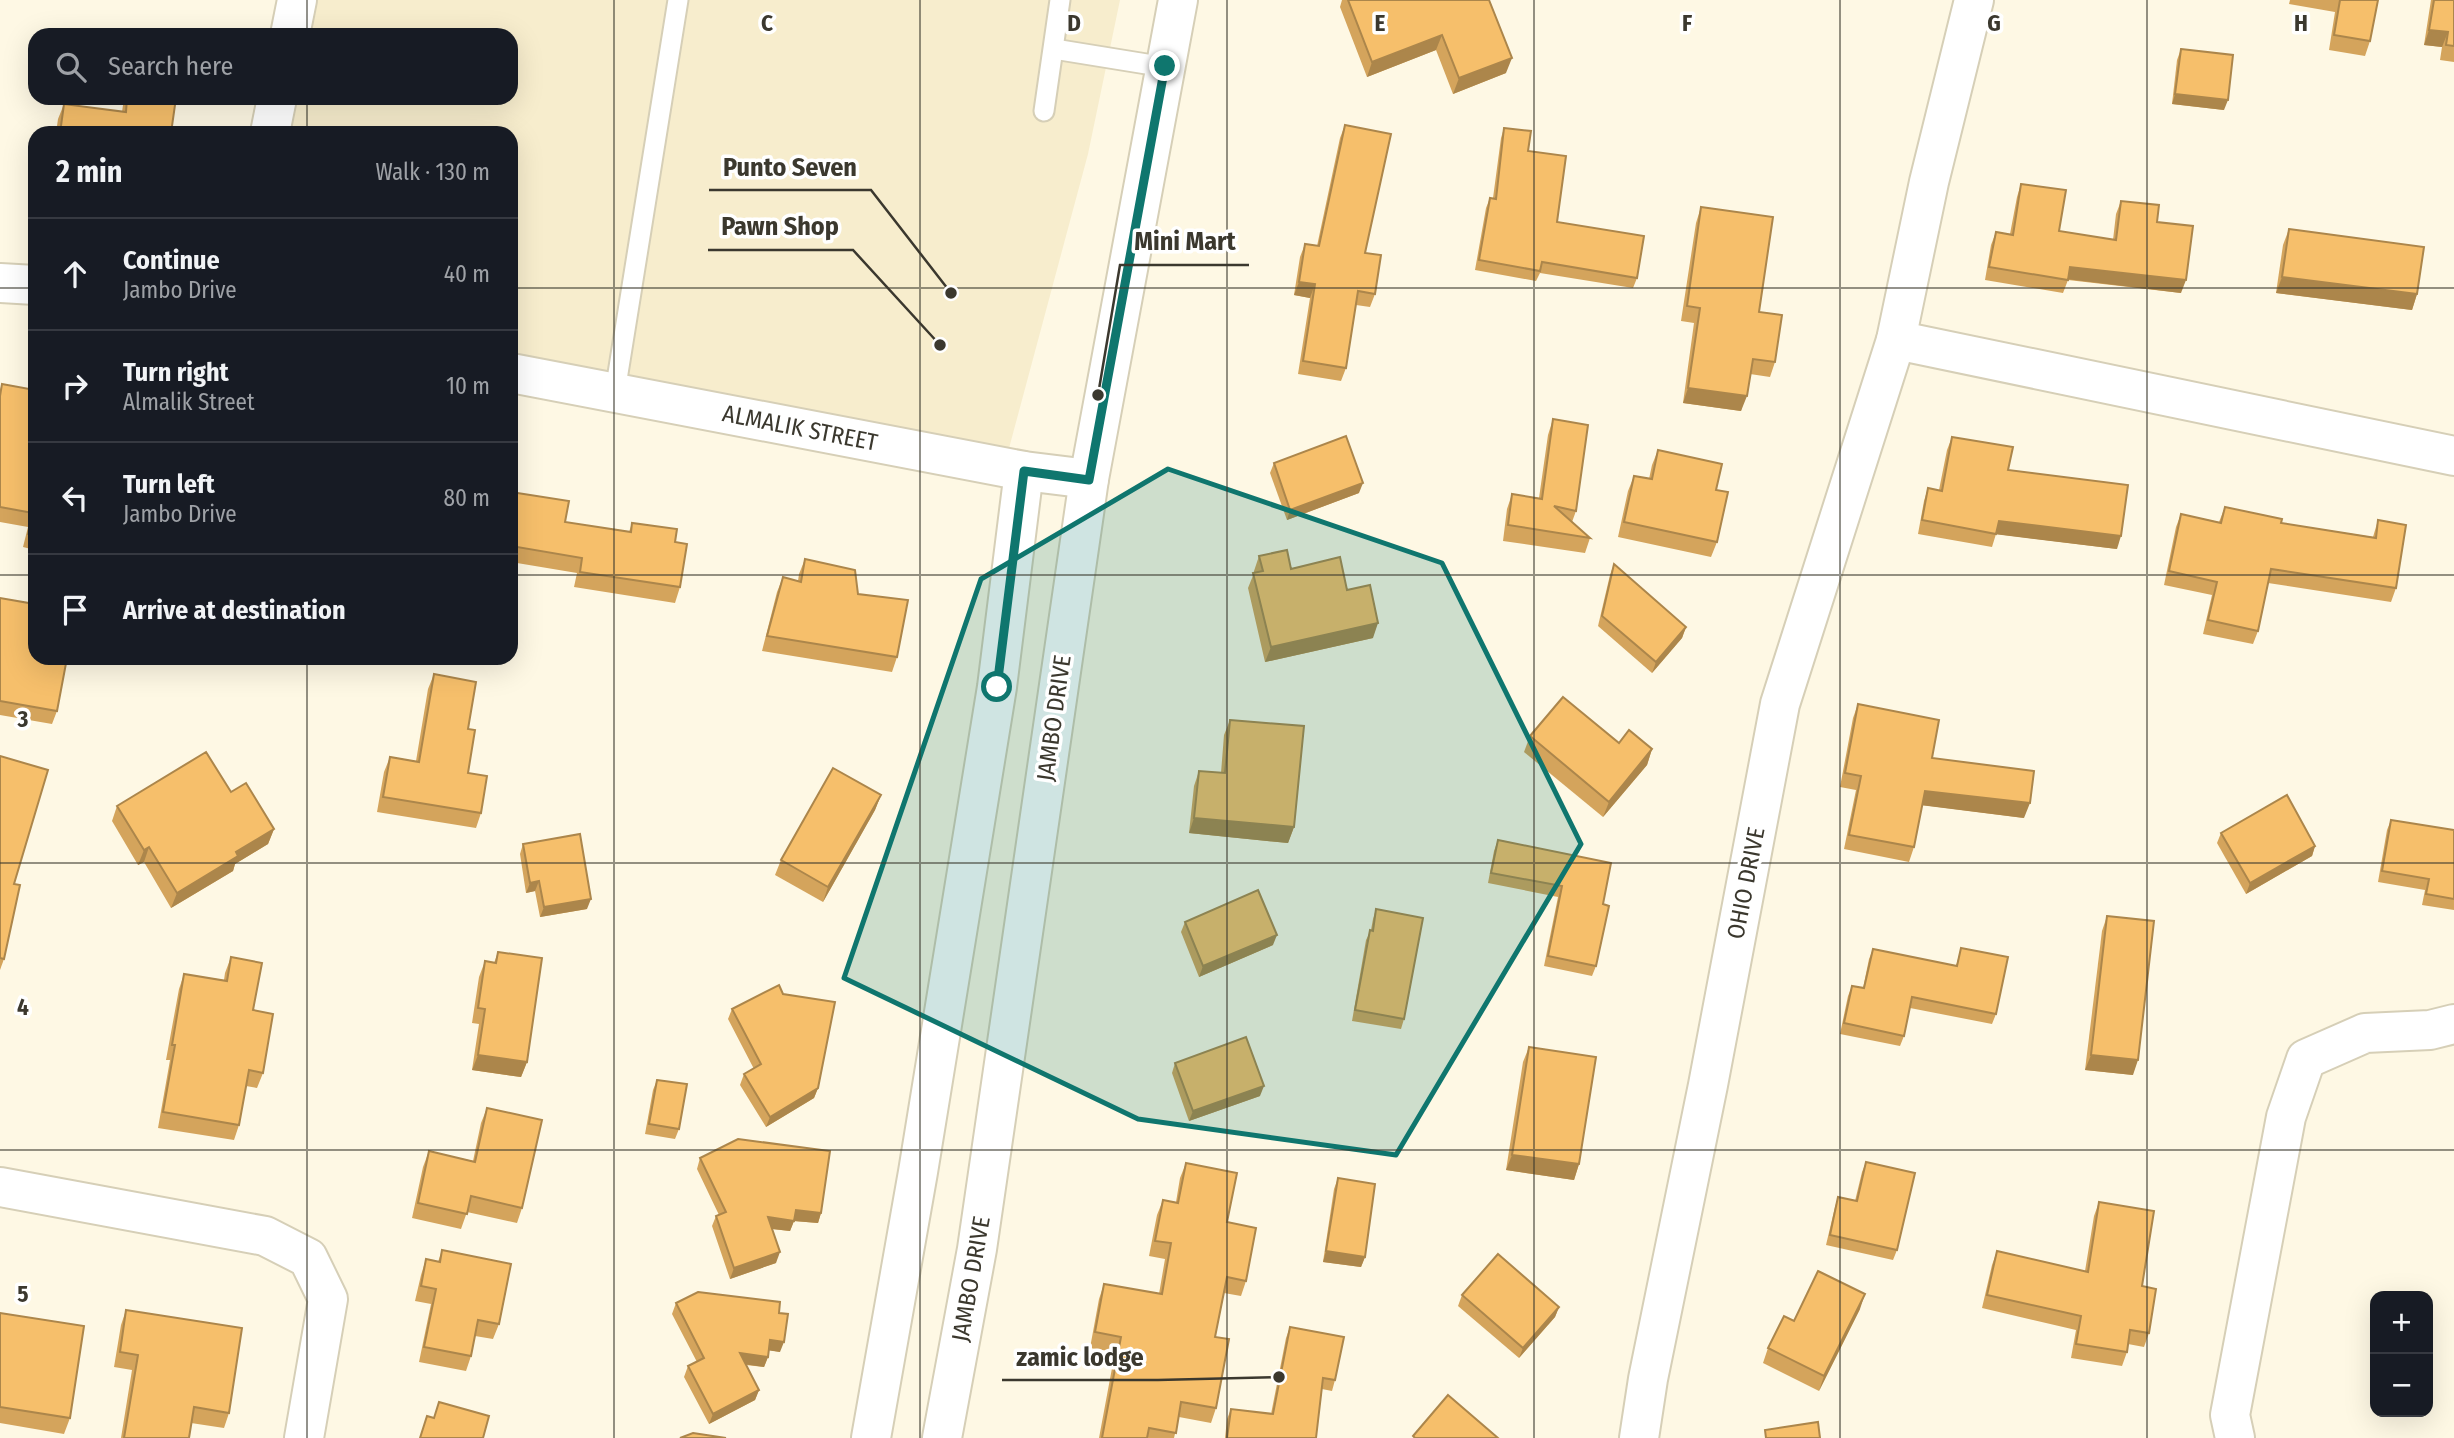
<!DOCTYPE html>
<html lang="en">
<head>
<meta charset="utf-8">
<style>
  :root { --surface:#171b24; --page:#242831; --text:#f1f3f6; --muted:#9ea1a6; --line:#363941 }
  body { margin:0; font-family:"Fira Sans Condensed",sans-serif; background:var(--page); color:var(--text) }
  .controls { position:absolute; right:21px; bottom:21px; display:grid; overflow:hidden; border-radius:14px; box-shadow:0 7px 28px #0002 }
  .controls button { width:63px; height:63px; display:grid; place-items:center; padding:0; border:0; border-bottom:2px solid var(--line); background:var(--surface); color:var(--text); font:35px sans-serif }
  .stop { position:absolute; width:21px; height:21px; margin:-16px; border:5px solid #0f766e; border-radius:50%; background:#fff }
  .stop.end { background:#0f766e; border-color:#fff; box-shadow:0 2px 7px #0008 }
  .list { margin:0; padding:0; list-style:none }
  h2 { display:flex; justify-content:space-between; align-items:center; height:91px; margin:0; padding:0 28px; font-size:30px }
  h2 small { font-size:23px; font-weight:400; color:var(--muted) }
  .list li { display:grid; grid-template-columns:46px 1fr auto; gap:21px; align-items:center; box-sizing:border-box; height:112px; padding:0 28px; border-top:2px solid var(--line) }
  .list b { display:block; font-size:26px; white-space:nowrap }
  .list p { margin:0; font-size:23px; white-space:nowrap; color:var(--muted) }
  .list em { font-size:23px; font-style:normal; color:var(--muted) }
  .icon { flex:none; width:38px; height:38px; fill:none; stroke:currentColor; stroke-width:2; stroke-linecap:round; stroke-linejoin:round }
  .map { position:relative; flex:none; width:2454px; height:1438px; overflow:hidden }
  .search { position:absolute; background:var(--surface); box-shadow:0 7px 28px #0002; left:28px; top:28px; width:490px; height:77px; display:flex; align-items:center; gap:18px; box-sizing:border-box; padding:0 24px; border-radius:21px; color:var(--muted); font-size:26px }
  .panel { position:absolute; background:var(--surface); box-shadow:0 7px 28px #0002; left:28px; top:126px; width:490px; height:539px; border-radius:21px }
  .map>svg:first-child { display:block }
</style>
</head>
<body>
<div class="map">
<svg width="2454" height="1438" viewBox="0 0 2454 1438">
  <rect width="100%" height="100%" fill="#fef8e4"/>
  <path fill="#f7edcd" d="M309 0H1120L1088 154 1008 452 511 364V133H282L289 98H511V35H302Z"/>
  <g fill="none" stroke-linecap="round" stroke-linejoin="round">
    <defs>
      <g id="service">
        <path d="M1054 49 1165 67"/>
        <path d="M1044 111 1060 0"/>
        <path d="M615 392 678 0"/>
      </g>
      <g id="minor">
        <path d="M290 35 297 0"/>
        <path d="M270 133 277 98"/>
        <path d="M0 283 35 285"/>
        <path d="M1896 340 2454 456"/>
        <path d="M511 373 1024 471 1089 479"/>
        <path d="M0 1187 265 1236 308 1258 328 1299 304 1438"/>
        <path d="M871 1438 918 1172 997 687 1024 471"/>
        <path d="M1639 1438 1648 1379 1708 1085 1780 704 1896 340 1929 182 1974 0"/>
        <path d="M2235 1438 2230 1415 2286 1117 2306 1059 2365 1033 2430 1030 2454 1024"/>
      </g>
      <path id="secondary" d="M942 1438 977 1249 1089 479 1178 0"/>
    </defs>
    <use href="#service" stroke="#d6cfb7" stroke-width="23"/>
    <use href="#minor" stroke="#d6cfb7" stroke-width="42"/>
    <use href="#secondary" stroke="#d6cfb7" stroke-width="42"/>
    <use href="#service" stroke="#fff" stroke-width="19"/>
    <use href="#minor" stroke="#fff" stroke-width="38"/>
    <use href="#secondary" stroke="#fff" stroke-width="38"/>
  </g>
  <g fill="#d4a45c">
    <path d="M1342 0H1489L1506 73 1453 94 1436 50 1367 77 1340 7Z"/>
    <path d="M2290 0H2378L2370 41 2365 56 2329 50 2335 12 2289 4Z"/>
    <path d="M2431 0H2454V62L2440 60 2442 47 2424 45Z"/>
    <path d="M2181 49 2224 110 2172 104 2177 60Z"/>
    <path d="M124 98H176L171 133H56L58 119 64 104 122 112Z"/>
    <path d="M1345 125 1365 253 1375 294 1370 307 1356 305 1346 368 1341 381 1298 374 1310 298 1294 295 1300 257 1305 244 1317 246 1340 138Z"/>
    <path d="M1504 128 1528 151 1557 222 1637 278 1633 288 1540 273 1536 281 1475 270 1486 208 1490 198H1493L1501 138Z"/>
    <path d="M2021 184 2059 231 2113 240 2116 214 2121 201 2157 222 2181 293 2068 280 2063 293 1985 280 1991 245 1996 232 2010 234 2017 197Z"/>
    <path d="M1701 207 1759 312 1775 362 1770 377 1750 374 1741 411 1683 403 1694 323 1681 321 1696 223Z"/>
    <path d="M2289 229 2417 294 2412 310 2276 293 2283 245Z"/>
    <path d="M2 384 35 390V550L23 547 28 527 0 522V390Z"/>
    <path d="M1553 419 1576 511 1572 522 1590 538 1585 553 1503 541 1507 509 1512 494 1539 498 1548 435Z"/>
    <path d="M1952 437 2008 470 2117 549 1996 534 1992 547 1918 534 1924 501 1928 488 1939 490 1947 450Z"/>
    <path d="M1658 450 1716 490 1717 542 1711 557 1618 537 1628 491 1634 476 1649 479 1652 465Z"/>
    <path d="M1274 463 1359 493 1287 520 1270 473Z"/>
    <path d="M511 492 565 522 629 532 632 523 675 542 680 587 675 603 574 587 577 573 511 562Z"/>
    <path d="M2225 507 2281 523 2373 537 2378 520 2396 588 2391 602 2268 583 2258 631 2253 644 2203 634 2212 595 2164 585 2176 527 2181 514 2219 522Z"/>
    <path d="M1259 556 1291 569 1373 638 1265 662 1248 588 1254 573V571Z"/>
    <path d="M805 559 858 594 897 657 892 672 762 651 777 592 783 577 798 581 799 574Z"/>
    <path d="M1614 564 1686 627 1682 638 1652 673 1598 626 1610 575Z"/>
    <path d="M35 574V658L57 711 52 724 0 715V598L28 603Z"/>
    <path d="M434 674 468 729V773L481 813 476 828 377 812 384 772 390 757 416 761 428 689Z"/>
    <path d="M1858 704 1932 758 2024 818 1922 805 1914 847 1909 862 1844 849 1856 790 1840 787 1853 718Z"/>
    <path d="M1230 720 1294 827 1288 843 1189 833 1194 786 1199 771 1221 773 1224 735Z"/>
    <path d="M1530 736 1619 743 1652 749 1647 765 1603 817 1524 752Z"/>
    <path d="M0 756 14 884 4 959 0 970Z"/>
    <path d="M231 792 274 829 268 844 235 864 233 871 171 908 144 862 138 865 112 821 117 806Z"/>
    <path d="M881 795 875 810 823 902 775 875 781 860Z"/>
    <path d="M2391 820 2454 830V910L2422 905 2425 890 2378 882 2387 830Z"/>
    <path d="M2221 833 2315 846 2312 856 2246 894 2217 843Z"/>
    <path d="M1498 840 1603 904 1596 966 1592 976 1544 966 1558 897 1488 883 1494 851Z"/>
    <path d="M523 844 587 909 540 917 535 891 526 893 520 854Z"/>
    <path d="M1376 909 1404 1019 1401 1029 1352 1021 1366 940 1371 930 1373 919Z"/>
    <path d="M2107 916 2133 1075 2085 1070 2102 931Z"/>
    <path d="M1185 922 1273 945 1199 977 1181 932Z"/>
    <path d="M1961 948 1996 1014 1992 1024 1910 1008 1904 1036 1900 1046 1840 1034 1848 996 1852 986 1863 988 1869 959 1873 949 1956 966Z"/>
    <path d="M498 952 527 1062 521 1077 472 1070 479 1024 472 1023 479 977 485 961 494 963Z"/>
    <path d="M231 957 253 1010 263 1073 257 1088 246 1086 239 1125 234 1140 158 1128 170 1060H166L179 989 184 974 224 980 225 973Z"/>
    <path d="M732 1009 818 1088 814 1098 766 1127 740 1085 744 1074 754 1069 728 1019Z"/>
    <path d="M1529 1047 1579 1164 1574 1180 1506 1170 1523 1062Z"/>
    <path d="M1175 1063 1260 1096 1189 1121 1172 1073Z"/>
    <path d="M657 1080 679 1129 675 1139 645 1134 653 1090Z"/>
    <path d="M487 1108 522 1208 517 1223 467 1212 461 1229 412 1218 423 1167 429 1151 473 1161 481 1123Z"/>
    <path d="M700 1158 821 1213 818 1223 794 1221 790 1231 772 1229 776 1263 730 1279 712 1226 716 1216 719 1215 697 1169Z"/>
    <path d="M1866 1162 1897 1250 1893 1260 1826 1245 1835 1207 1838 1197 1855 1201 1862 1172Z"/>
    <path d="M1186 1163 1227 1222 1246 1281 1241 1296 1224 1293 1215 1337 1216 1408 1211 1423 1179 1417 1174 1438H1099L1115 1352 1090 1348 1099 1299 1104 1284 1159 1294 1165 1259 1149 1256 1157 1215 1163 1200 1176 1202 1180 1178Z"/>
    <path d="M1338 1178 1365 1257 1361 1267 1323 1262 1334 1189Z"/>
    <path d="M2099 1202 2142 1286 2149 1333 2144 1347 2128 1344 2127 1352 2122 1366 2071 1358 2076 1330 1982 1308 1992 1265 1997 1251 2085 1271 2094 1216Z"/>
    <path d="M442 1250 499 1324 493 1339 475 1336 471 1356 466 1371 419 1362 431 1304 415 1301 421 1275 426 1259 438 1262Z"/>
    <path d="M1462 1295 1559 1307 1555 1317 1519 1358 1458 1306Z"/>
    <path d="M676 1303 779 1313 780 1352 769 1350 768 1357 764 1367 746 1365 759 1390 755 1400 709 1424 684 1377 688 1366 697 1362 672 1314Z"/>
    <path d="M1860 1309 1819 1391 1763 1363 1768 1348 1794 1321Z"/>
    <path d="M126 1310 229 1413 224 1428 191 1423 189 1438H121L132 1370 114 1367 121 1325Z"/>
    <path d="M0 1313 70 1418 64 1434 0 1423Z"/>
    <path d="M1290 1327 1335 1380 1332 1391 1322 1389 1316 1438H1225L1227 1419 1231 1409 1271 1414 1286 1338Z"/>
  </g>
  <g fill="#ac864b">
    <path d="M2429 30 2448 32 2442 47 2424 45Z"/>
    <path d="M1442 35 1436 50 1367 77 1372 62Z"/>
    <path d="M1512 58 1506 73 1453 94 1459 78Z"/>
    <path d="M2175 94 2228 100 2224 110 2172 104Z"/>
    <path d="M2070 267 2186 280 2181 293 2066 279Z"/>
    <path d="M2282 277 2417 294 2412 310 2276 293Z"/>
    <path d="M1299 282 1315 284 1310 298 1294 295Z"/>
    <path d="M1688 388 1747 396 1741 411 1683 403Z"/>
    <path d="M1363 483 1359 493 1287 520 1290 510Z"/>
    <path d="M1999 521 2121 536 2117 549 1994 534Z"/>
    <path d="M1378 623 1373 638 1265 662 1271 647Z"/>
    <path d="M1686 627 1682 638 1652 673 1656 662Z"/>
    <path d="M1652 749 1647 765 1603 817 1609 802Z"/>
    <path d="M1925 791 2030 803 2024 818 1920 805Z"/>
    <path d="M881 795 875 810 823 902 828 887Z"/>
    <path d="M1194 818 1294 827 1288 843 1189 833Z"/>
    <path d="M274 829 268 844 235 864 233 871 171 908 177 893 236 852Z"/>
    <path d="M2315 846 2312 856 2246 894 2250 883Z"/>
    <path d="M149 847 144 862 138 865 144 850Z"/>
    <path d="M539 881 535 891 526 893 530 883Z"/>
    <path d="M591 899 587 909 540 917 544 907Z"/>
    <path d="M1277 935 1273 945 1199 977 1203 966Z"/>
    <path d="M478 1055 527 1062 521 1077 472 1070Z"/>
    <path d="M2091 1055 2138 1060 2133 1075 2085 1070Z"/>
    <path d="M1264 1086 1260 1096 1189 1121 1193 1111Z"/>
    <path d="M818 1088 814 1098 766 1127 770 1117Z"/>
    <path d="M1512 1155 1579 1164 1574 1180 1506 1170Z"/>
    <path d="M796 1210 821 1213 818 1223 794 1221 790 1231 764 1228 768 1217Z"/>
    <path d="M1326 1251 1365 1257 1361 1267 1323 1262Z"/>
    <path d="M780 1252 776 1263 730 1279 734 1268Z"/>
    <path d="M1865 1294 1860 1309 1819 1391 1824 1376Z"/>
    <path d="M1559 1307 1555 1317 1519 1358 1523 1348Z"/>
    <path d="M770 1340 784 1342 780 1352 766 1350Z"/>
    <path d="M740 1353 768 1357 764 1367 736 1363Z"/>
    <path d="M759 1390 755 1400 709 1424 713 1414Z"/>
  </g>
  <g fill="#f6bf6b" stroke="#ac864b" stroke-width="2">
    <path d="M1348 0H1489L1512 58 1459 78 1442 35 1372 62Z"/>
    <path d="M2340 0H2378L2370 41 2334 35Z"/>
    <path d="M2434 0H2454V46L2446 45 2448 32 2429 30Z"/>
    <path d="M2181 49 2233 55 2228 100 2175 94Z"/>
    <path d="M127 98H176L171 133H60L64 104 126 112Z"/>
    <path d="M1345 125 1391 134 1365 253 1381 255 1375 294 1358 291 1346 368 1303 361 1315 284 1299 282 1305 244 1319 246Z"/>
    <path d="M1504 128 1531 131 1528 151 1566 156 1557 222 1644 236 1637 278 1542 262 1540 271 1479 260 1490 198 1496 199Z"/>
    <path d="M2021 184 2066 190 2059 231 2116 240 2121 201 2159 205 2157 222 2193 226 2186 280 2070 267 2068 280 1989 267 1996 232 2013 235Z"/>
    <path d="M1701 207 1773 217 1759 312 1782 315 1775 362 1753 359 1747 396 1688 388 1700 308 1687 306Z"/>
    <path d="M2289 229 2424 247 2417 294 2282 277Z"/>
    <path d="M2 384 35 390V535L28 534 33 513 0 507V396Z"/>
    <path d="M1553 419 1588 425 1576 511 1554 506 1590 538 1508 525 1512 494 1542 499Z"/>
    <path d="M1346 436 1363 483 1290 510 1274 463Z"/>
    <path d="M1952 437 2013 447 2008 470 2128 485 2121 536 1999 521 1996 534 1922 520 1928 488 1942 491Z"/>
    <path d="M1658 450 1722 464 1716 490 1728 492 1717 542 1624 522 1634 476 1652 479Z"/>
    <path d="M511 492 569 501 565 522 631 532 632 523 677 529 675 542 687 544 680 587 580 572 582 558 511 546Z"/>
    <path d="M2225 507 2282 519 2281 523 2376 538 2378 520 2406 525 2396 588 2271 569 2258 631 2208 620 2217 582 2169 571 2181 514 2221 523Z"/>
    <path d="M1287 550 1291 569 1340 557 1347 590 1370 585 1378 623 1271 647 1253 573 1263 571 1259 556Z"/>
    <path d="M805 559 855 570 858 594 908 600 897 657 767 636 783 577 801 582Z"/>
    <path d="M1614 564 1686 627 1656 662 1602 616Z"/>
    <path d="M35 580V658H67L57 711 0 701V598L29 603Z"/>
    <path d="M434 674 476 682 468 729 475 730 468 773 487 776 481 813 383 797 390 757 419 762Z"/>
    <path d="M1563 697 1619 743 1629 730 1652 749 1609 802 1530 736Z"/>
    <path d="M1858 704 1939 720 1932 758 2034 771 2030 803 1925 791 1914 847 1849 835 1861 776 1845 773Z"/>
    <path d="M1230 720 1304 726 1294 827 1194 818 1199 771 1225 773Z"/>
    <path d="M206 752 231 792 246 783 274 829 236 852 238 856 177 893 149 847 144 850 117 806Z"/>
    <path d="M0 756 48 770 14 884 20 885 4 959 0 958Z"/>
    <path d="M833 768 881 795 828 887 781 860Z"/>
    <path d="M2287 795 2315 846 2250 883 2221 833Z"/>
    <path d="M2391 820 2454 830V899L2426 894 2429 879 2382 871Z"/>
    <path d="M580 834 591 899 544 907 539 881 530 883 523 844Z"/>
    <path d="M1498 840 1611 863 1603 904 1609 906 1596 966 1548 956 1562 886 1491 873Z"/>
    <path d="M1258 890 1277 935 1203 966 1185 922Z"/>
    <path d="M1376 909 1423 918 1404 1019 1355 1010 1370 930 1373 931Z"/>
    <path d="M2107 916 2154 921 2138 1060 2091 1055Z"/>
    <path d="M1961 948 2008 957 1996 1014 1912 997 1904 1036 1844 1023 1852 986 1864 988 1873 949 1957 966Z"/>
    <path d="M498 952 542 958 527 1062 478 1055 485 1009 478 1008 485 961 496 963Z"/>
    <path d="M231 957 262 963 253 1010 273 1014 263 1073 249 1070 239 1125 163 1112 175 1045H172L184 974 227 981Z"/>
    <path d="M779 985 783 994 835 1002 818 1088 770 1117 744 1074 761 1064 732 1009Z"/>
    <path d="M1246 1037 1264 1086 1193 1111 1175 1063Z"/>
    <path d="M1529 1047 1596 1057 1579 1164 1512 1155Z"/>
    <path d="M657 1080 687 1084 679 1129 649 1124Z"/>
    <path d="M487 1108 542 1120 522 1208 471 1196 467 1214 418 1203 429 1151 475 1162Z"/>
    <path d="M738 1139 830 1151 821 1213 796 1210 794 1221 768 1217 780 1252 734 1268 716 1216 726 1212 700 1158Z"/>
    <path d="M1866 1162 1915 1173 1897 1250 1830 1235 1838 1197 1857 1201Z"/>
    <path d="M1186 1163 1237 1173 1227 1222 1256 1228 1246 1281 1227 1277 1215 1337 1229 1339 1216 1408 1181 1402 1176 1433 1149 1428 1147 1438H1102L1121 1337 1095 1332 1104 1284 1162 1294 1171 1243 1155 1241 1163 1200 1178 1203Z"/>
    <path d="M1338 1178 1375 1184 1365 1257 1326 1251Z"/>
    <path d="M2099 1202 2154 1211 2142 1286 2156 1289 2149 1333 2130 1330 2127 1352 2076 1344 2081 1316 1987 1295 1997 1251 2088 1272Z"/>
    <path d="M442 1250 511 1264 499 1324 478 1320 471 1356 424 1347 436 1289 421 1286 426 1259 440 1262Z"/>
    <path d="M1498 1254 1559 1307 1523 1348 1462 1295Z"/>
    <path d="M1818 1271 1865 1294 1824 1376 1768 1348 1784 1316 1794 1321Z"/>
    <path d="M698 1292 780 1302 779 1313 788 1314 784 1342 770 1340 768 1357 740 1353 759 1390 713 1414 688 1366 704 1358 676 1303Z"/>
    <path d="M126 1310 242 1328 229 1413 194 1407 189 1438H124L138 1355 120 1352Z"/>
    <path d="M0 1313 84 1326 70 1418 0 1407Z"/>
    <path d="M1290 1327 1344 1337 1335 1380 1323 1378 1316 1438H1227L1231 1409 1273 1414Z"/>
    <path d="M1448 1395 1498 1438H1415L1413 1436Z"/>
    <path d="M439 1402 489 1416 483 1438H420L427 1416 434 1418Z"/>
    <path d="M1818 1422 1820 1438H1766L1765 1430Z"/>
    <path d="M693 1433 726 1438H680Z"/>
  </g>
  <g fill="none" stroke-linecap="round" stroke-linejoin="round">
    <path stroke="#0f766e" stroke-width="9" d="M997 687 1024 471 1089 480 1165 66"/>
  </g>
  <path fill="#0f766e" fill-opacity="0.2" stroke="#0f766e" stroke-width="5" stroke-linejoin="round" d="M1168 469 1442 563 1581 844 1396 1155 1138 1119 844 978 981 579Z"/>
  <path fill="none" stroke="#3b382e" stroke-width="2" stroke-opacity="0.55" d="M307 0V35M614 0V1438M920 0V1438M1227 0V1438M1534 0V1438M1840 0V1438M2147 0V1438M307 98V133M0 288H35M511 288H2454M0 575H35M511 575H2454M307 658V1438M0 863H2454M0 1150H2454"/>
  <g text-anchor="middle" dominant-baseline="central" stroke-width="7" stroke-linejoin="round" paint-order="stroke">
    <g font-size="24" fill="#3b382e" stroke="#fff">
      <text transform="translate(800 428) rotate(11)">ALMALIK STREET</text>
      <text transform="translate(1054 718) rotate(-82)">JAMBO DRIVE</text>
      <text transform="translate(1746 883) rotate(-79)">OHIO DRIVE</text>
      <text transform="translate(971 1279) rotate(-80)">JAMBO DRIVE</text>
    </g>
  </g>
  <g font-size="23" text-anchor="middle" font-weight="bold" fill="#3b382e" stroke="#fff" stroke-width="7" stroke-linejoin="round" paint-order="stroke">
    <text x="767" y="31">C</text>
    <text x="1074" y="31">D</text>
    <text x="1380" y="31">E</text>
    <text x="1687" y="31">F</text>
    <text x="1994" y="31">G</text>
    <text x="2301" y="31">H</text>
    <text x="23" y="727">3</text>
    <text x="23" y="1015">4</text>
    <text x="23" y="1302">5</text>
  </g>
  <path fill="none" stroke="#3b382e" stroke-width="2.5" d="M951 293L871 190H709M940 345L853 250H708M1098 395L1120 265H1249M1279 1377L1158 1380H1002"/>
  <g fill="#3b382e" stroke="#fff" stroke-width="2.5">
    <circle cx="951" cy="293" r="7"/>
    <circle cx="940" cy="345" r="7"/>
    <circle cx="1098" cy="395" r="7"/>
    <circle cx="1279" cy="1377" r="7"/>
  </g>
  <g font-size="26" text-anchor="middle" font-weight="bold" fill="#3b382e" stroke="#fff" stroke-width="7" stroke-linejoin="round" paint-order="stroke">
    <text x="790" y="176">Punto Seven</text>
    <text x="780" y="235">Pawn Shop</text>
    <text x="1185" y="250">Mini Mart</text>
    <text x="1080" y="1366">zamic lodge</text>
  </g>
</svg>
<div class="controls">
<button>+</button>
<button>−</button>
</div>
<div class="stop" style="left:997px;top:687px"></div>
<div class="stop end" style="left:1165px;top:66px"></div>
<div class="search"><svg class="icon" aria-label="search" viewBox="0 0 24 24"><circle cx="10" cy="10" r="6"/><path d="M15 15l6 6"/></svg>Search here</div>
<section class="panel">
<h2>2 min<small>Walk · 130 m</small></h2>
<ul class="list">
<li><svg class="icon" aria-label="ahead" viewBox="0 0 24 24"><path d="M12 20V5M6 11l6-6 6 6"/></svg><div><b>Continue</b><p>Jambo Drive</p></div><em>40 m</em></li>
<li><svg class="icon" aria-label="right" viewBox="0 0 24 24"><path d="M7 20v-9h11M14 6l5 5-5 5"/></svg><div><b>Turn right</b><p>Almalik Street</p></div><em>10 m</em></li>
<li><svg class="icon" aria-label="left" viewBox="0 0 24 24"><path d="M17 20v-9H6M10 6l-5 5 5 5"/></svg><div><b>Turn left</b><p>Jambo Drive</p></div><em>80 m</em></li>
<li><svg class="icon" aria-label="arrive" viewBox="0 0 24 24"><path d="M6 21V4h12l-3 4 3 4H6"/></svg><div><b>Arrive at destination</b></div></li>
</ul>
</section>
</div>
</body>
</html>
